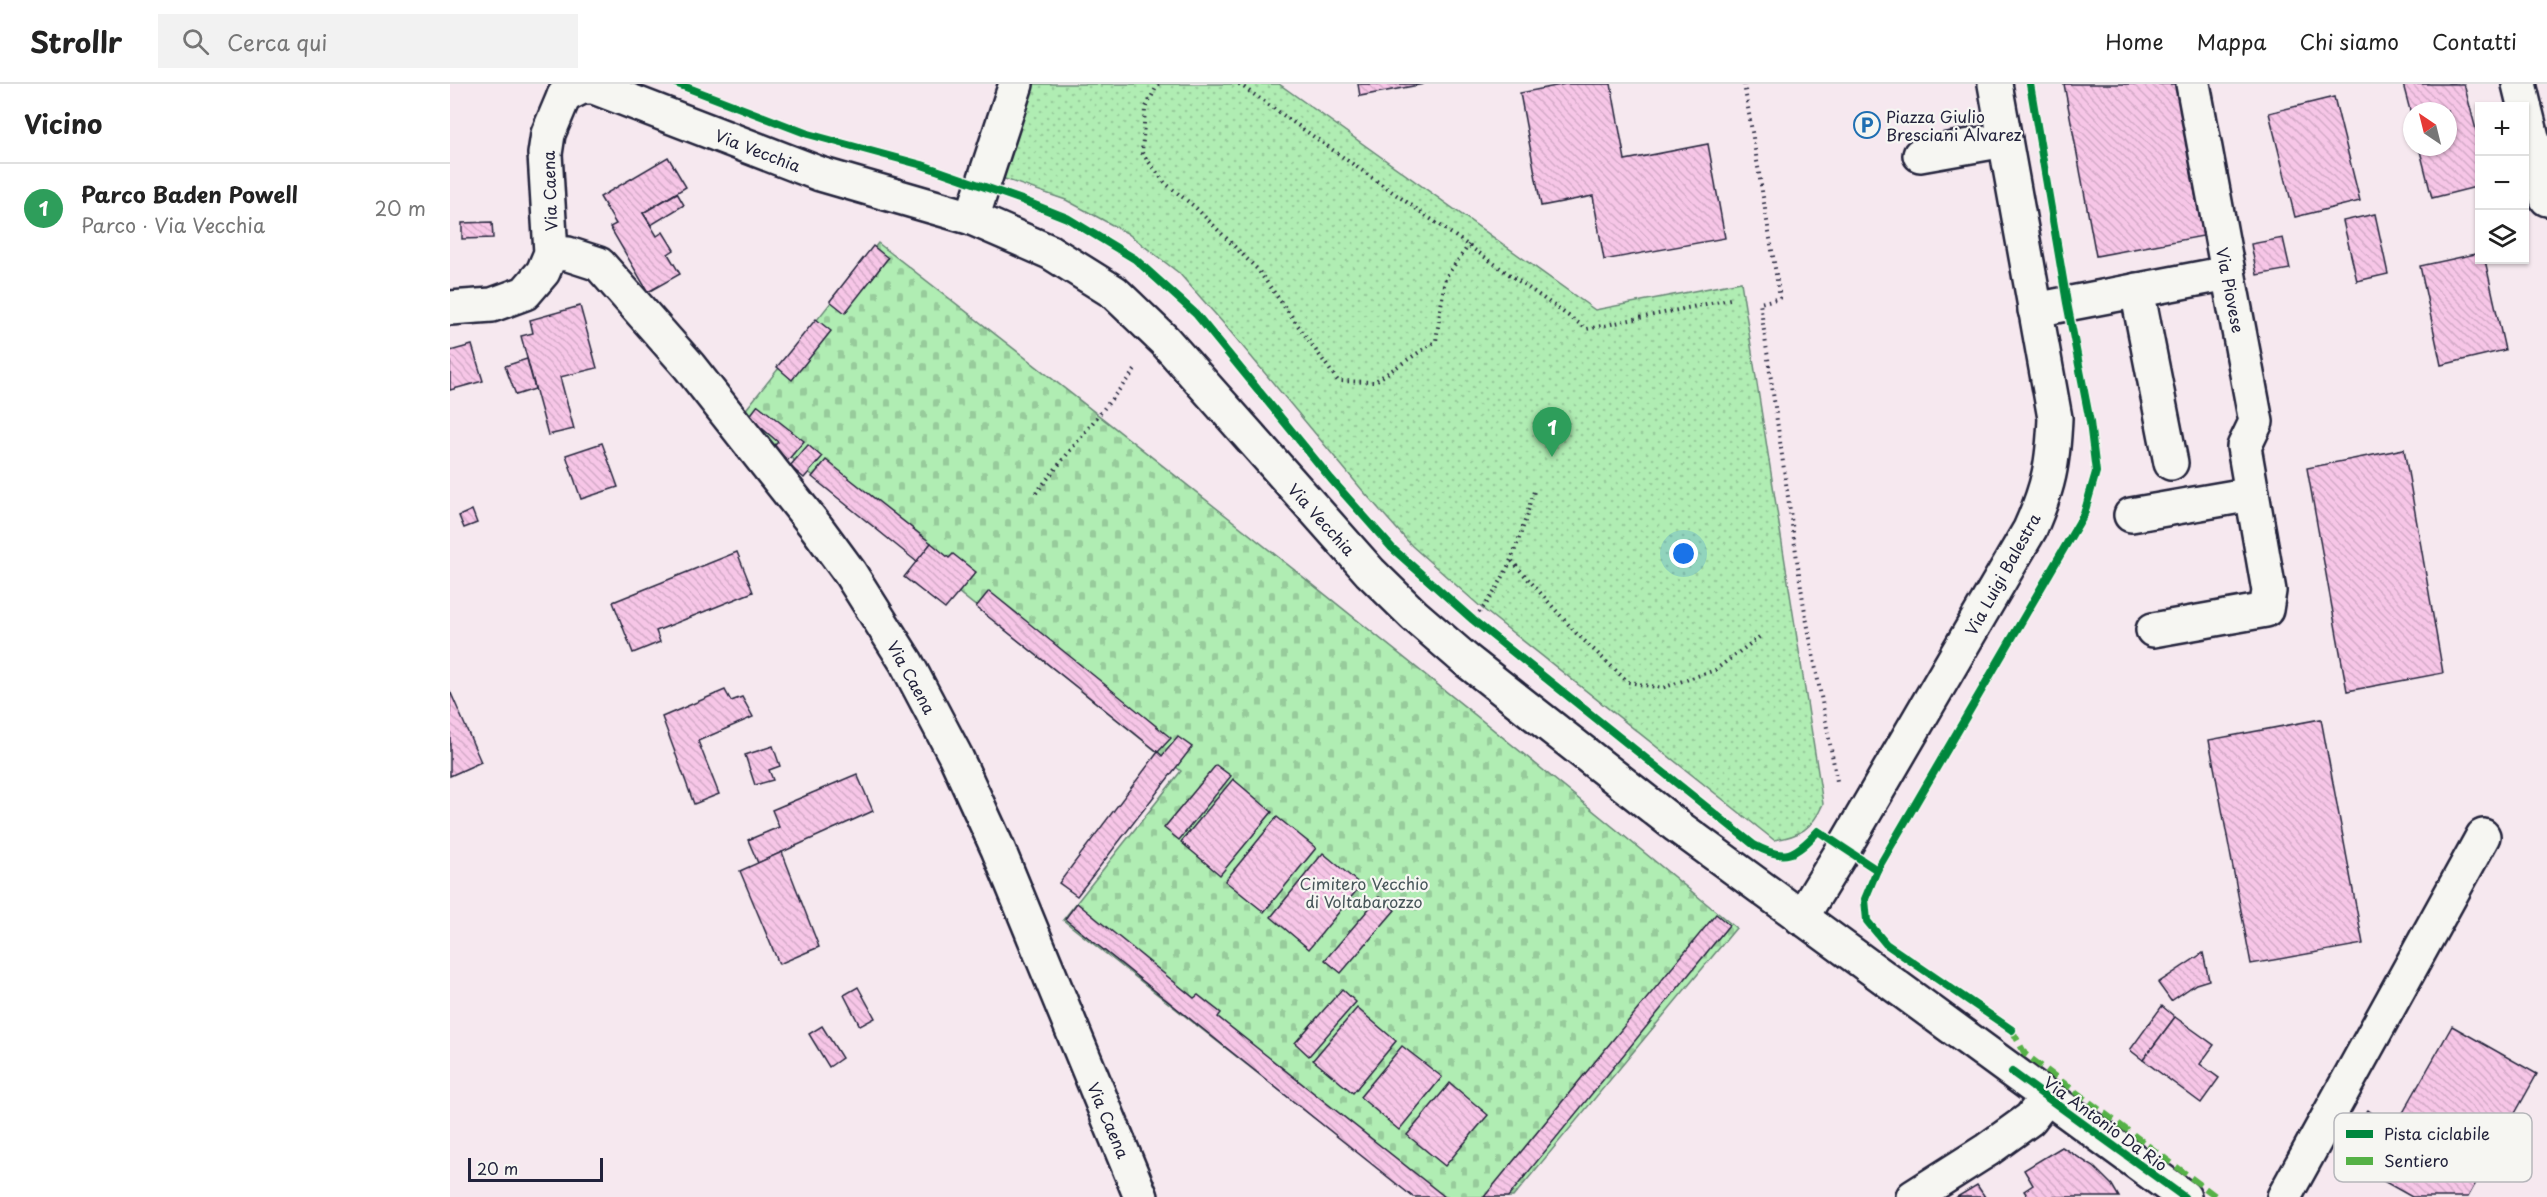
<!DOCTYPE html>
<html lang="it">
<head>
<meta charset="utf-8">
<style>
  :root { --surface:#fff; --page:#f2f2f2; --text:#222; --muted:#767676; --line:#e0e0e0; --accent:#b45309 }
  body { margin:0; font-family:"Playpen Sans",sans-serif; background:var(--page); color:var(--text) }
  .controls { position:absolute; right:18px; top:18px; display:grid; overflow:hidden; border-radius:0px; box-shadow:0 2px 4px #0004 }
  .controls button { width:54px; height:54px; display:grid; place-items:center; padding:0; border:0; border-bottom:2px solid var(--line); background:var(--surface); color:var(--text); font:30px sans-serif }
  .compass { position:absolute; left:1953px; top:18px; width:54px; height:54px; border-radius:50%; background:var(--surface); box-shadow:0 2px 4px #0004; rotate:325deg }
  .scale { position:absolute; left:18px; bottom:15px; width:135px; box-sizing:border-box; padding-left:6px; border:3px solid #22223b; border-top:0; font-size:16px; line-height:21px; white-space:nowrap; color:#22223b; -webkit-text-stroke:4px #f6f6f2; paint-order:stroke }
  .you { position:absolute; left:1234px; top:470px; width:21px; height:21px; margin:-15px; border:4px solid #fff; border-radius:50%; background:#1a73e8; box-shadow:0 0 0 9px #1a73e833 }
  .badge { display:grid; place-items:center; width:39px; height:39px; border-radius:50%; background:var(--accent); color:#fff; font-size:20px; font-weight:700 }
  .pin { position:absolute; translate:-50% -50px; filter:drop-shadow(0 2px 3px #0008) }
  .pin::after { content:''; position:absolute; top:32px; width:21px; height:18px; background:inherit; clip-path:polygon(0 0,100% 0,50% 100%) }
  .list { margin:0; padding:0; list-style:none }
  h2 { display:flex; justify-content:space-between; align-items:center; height:78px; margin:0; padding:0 24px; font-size:26px }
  h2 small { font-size:20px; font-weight:400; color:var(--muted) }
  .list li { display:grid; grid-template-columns:39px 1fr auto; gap:18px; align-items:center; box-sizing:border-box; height:90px; padding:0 24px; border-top:2px solid var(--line) }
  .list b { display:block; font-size:22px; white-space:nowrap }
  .list p { margin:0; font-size:20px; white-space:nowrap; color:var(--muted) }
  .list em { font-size:20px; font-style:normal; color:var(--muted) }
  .icon { flex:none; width:33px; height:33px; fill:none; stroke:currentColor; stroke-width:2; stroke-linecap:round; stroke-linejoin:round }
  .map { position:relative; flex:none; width:2097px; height:1113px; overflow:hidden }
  header { display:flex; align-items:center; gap:36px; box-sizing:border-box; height:84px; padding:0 30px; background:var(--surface); border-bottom:2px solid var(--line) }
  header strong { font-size:28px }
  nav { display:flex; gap:33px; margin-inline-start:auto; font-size:21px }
  .search { width:420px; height:54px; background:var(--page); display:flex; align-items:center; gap:15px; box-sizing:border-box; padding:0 21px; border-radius:0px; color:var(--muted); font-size:22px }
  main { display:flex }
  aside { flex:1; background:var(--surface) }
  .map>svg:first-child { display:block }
</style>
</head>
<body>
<header>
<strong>Strollr</strong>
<div class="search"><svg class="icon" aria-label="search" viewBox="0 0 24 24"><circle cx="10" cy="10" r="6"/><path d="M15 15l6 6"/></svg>Cerca qui</div>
<nav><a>Home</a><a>Mappa</a><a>Chi siamo</a><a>Contatti</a></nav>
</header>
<main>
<aside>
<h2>Vicino<small></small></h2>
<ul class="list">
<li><span class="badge" style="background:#2e9e5b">1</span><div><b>Parco Baden Powell</b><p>Parco · Via Vecchia</p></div><em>20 m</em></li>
</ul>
</aside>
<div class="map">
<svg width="2097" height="1113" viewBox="0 0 2097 1113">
  <defs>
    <pattern id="grass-dots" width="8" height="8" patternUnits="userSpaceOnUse" patternTransform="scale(1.5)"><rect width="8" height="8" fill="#b0edb3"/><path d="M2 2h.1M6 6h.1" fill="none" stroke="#97cb9b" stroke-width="1.8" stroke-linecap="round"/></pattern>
    <pattern id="cemetery-stones" width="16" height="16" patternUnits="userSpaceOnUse" patternTransform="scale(1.5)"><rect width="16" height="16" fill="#b0edb3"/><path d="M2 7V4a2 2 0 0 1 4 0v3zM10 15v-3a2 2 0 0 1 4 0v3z" fill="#97cb9b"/></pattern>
    <pattern id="building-back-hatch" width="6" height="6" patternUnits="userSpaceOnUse" patternTransform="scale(1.5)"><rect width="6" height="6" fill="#f7c6e7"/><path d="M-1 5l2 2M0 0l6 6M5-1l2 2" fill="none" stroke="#d3aac7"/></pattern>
  </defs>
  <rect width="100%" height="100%" fill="#f6e8ef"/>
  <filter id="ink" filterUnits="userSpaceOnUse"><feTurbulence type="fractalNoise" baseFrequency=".0167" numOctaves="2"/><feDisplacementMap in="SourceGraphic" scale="12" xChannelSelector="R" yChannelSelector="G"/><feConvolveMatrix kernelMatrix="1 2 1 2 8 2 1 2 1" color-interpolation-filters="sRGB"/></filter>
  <g filter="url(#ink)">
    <path fill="url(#grass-dots)" stroke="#698877" stroke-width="1.5" d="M582 0H829L1145 226 1291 198 1373 720C1362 745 1350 752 1324 756L1033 525 962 462 913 407 774 240 729 189 677 149 616 116 549 93Z"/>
    <path fill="url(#cemetery-stones)" stroke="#698877" stroke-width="1.5" d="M428 159C717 383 1004 611 1286 844L1063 1113H965L613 836 731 687 290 333Z"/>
    <g fill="url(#building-back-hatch)" stroke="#22223b" stroke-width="1.5">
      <path d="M908 0H974L910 12Z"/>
      <path d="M1116 0H1161L1175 76 1258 60 1275 154 1154 176 1143 112 1091 122 1070 9Z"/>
      <path d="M1614 0H1725L1753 152 1646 172Z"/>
      <path d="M1953 0H2014L2030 61V102L1982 114 1969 63H1998V27H1962V34Z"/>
      <path d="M1884 13 1910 117 1845 133 1819 29Z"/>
      <path d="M218 73 236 103 193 129 207 152 213 148 224 166 218 170 230 190 198 208 160 143 166 140 150 113Z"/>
      <path d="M227 109 234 121 201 141 193 129Z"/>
      <path d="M1925 130 1938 190 1907 197 1893 137Z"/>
      <path d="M42 138 43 154 12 155V139Z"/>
      <path d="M1833 154 1840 185 1807 191 1801 160Z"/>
      <path d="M423 162 438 174 395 229 380 217Z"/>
      <path d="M2030 169V176H2035L2055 266 1991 281 1970 182Z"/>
      <path d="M130 222 147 284 110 293 124 345 98 351 71 252 83 249 80 236Z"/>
      <path d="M366 235 381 247 342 296 327 283Z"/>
      <path d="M22 261 33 297 0 306V267Z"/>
      <path d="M77 275 85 305 66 311 55 282Z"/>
      <path d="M308 321 354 357 338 376 322 364 328 358 299 333Z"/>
      <path d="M152 359 168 403 131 415 116 371Z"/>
      <path d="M358 361 372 373 354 394 340 382Z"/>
      <path d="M1954 365 1993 589 1897 607 1857 384Z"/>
      <path d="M376 376 481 459 467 478 362 393Z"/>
      <path d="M22 426 27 439 14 444 9 432Z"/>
      <path d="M481 459 499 474 503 470 526 488 495 525 454 493Z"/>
      <path d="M287 468 303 508 206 547 210 558 183 569 163 518Z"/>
      <path d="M539 507 721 654 708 668 526 523Z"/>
      <path d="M275 606 281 617 292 613 303 633 248 657 269 710 244 720 212 633Z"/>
      <path d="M0 607 31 678 0 692Z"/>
      <path d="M1871 635 1913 860 1801 880 1759 656Z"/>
      <path d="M728 653 742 663 627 812 609 799 708 668 712 672Z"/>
      <path d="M323 662 330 682 319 686 323 696 305 701 295 671Z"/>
      <path d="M766 681 781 692 729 756 714 744Z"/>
      <path d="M407 690 423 727 308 779 298 756 329 743 322 726Z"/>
      <path d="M783 695 822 728 770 791 731 758Z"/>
      <path d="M827 733 866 764 814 828 775 797Z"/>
      <path d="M332 768 369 863 329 880 290 787Z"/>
      <path d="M873 769 911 801 859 865 821 833Z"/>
      <path d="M929 813 945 826 891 889 875 876Z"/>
      <path d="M627 819 744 914 748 911 771 929 768 933 995 1113H963L615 835Z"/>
      <path d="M1266 830 1279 841 1058 1113H1034Z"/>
      <path d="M1753 869 1759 896 1746 900 1721 917 1708 899Z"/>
      <path d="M408 903 425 934 410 942 394 911Z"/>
      <path d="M892 905 906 918 859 972 845 959Z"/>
      <path d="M1712 922 1725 933 1693 976 1680 966Z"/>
      <path d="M907 924 946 957 903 1009 863 976Z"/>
      <path d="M1725 933 1764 961 1750 980 1769 994 1751 1019 1693 976Z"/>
      <path d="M372 942 392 974 379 983 359 950Z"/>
      <path d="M2002 942 2087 990 2018 1113H1962L1919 1089Z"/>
      <path d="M952 962 992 993 949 1046 910 1013Z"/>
      <path d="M1000 999 1038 1031 995 1082 957 1051Z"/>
      <path d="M1918 1026 1927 1033 1920 1041 1911 1034Z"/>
      <path d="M1612 1063 1644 1083 1662 1101 1669 1113H1578L1574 1107 1583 1101 1574 1086Z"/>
      <path d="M1527 1101 1535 1113H1507Z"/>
    </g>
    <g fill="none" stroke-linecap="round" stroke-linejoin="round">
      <defs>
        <g id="minor">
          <path d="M2069 0 2097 115"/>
          <path d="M114 12 132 3H144L370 90 522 134 600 168 664 208 715 257 920 488 964 531 1016 576 1227 742 1734 1113"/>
          <path d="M1470 71 1555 56"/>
          <path d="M522 134 566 0"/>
          <path d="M101 169 118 170 149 180 239 282 367 444 400 489 456 578 505 671 548 765 691 1113"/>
          <path d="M1687 206 1721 379"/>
          <path d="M0 224 42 221 75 209 93 188 101 169 95 70 98 50 114 12"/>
          <path d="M1585 226 1778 189"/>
          <path d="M1681 431 1802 410"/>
          <path d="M1703 546 1816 526 1819 507 1794 363 1806 338 1743 0"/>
          <path d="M1351 834 1394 764 1580 445C1599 402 1603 380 1605 334L1545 0"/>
          <path d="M1463 1113 1537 1066 1580 1035 1597 1013"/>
          <path d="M1834 1113 2033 752"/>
        </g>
      </defs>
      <use href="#minor" stroke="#22223b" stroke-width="38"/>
      <g stroke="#22223b" stroke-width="4" stroke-dasharray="1.5 4.5" stroke-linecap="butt">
        <path d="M708 0 695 25 692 69 715 99 745 123 808 186 888 297 924 298 986 257 995 194 1019 161"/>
        <path d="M789 0 1137 245 1280 215"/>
        <path d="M1294 0 1330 214 1310 219 1353 517 1387 697"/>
        <path d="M586 409 685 286"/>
        <path d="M1062 477 1126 549 1178 598 1212 604 1265 586 1312 551"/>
        <path d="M1025 533C1059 497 1071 449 1085 404"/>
      </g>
      <use href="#minor" stroke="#f6f6f2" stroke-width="33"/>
      <path stroke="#55b146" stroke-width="6" stroke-dasharray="12 6" stroke-linecap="butt" d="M1562 946 1575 970 1767 1113"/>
      <defs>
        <g id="cycleway">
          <path d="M228 0 358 50 472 81 572 116 617 134 685 175 746 230 881 395 942 464 1023 536 1304 761C1335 778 1345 772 1368 747L1427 786"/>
          <path d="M1562 946 1436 860 1417 837 1415 815 1427 786 1634 430 1646 388 1640 338 1617 219 1580 0"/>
          <path d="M1562 988 1734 1113"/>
        </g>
      </defs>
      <use href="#cycleway" stroke="#f6f6f2" stroke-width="11"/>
      <use href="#cycleway" stroke="#00873e" stroke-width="8"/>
    </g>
  </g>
  <defs>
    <symbol id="parking-ring" viewBox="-11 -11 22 22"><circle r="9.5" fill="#f6f6f2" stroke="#1f6fb2" stroke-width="1.5"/><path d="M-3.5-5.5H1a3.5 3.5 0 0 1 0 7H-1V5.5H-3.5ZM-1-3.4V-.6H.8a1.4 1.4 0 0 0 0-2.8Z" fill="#1f6fb2"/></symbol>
  </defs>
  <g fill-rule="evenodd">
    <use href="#parking-ring" x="1402" y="26" width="30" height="30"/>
  </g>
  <g text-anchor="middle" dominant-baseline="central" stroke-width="4.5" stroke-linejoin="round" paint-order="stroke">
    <g font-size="16" fill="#22223b" stroke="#f6f6f2" text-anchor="start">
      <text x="1436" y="32">Piazza Giulio<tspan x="1436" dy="18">Bresciani Alvarez</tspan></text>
    </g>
    <g font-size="16" fill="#22223b" stroke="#f6f6f2">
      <text transform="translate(308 66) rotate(21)">Via Vecchia</text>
      <text transform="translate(99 107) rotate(-92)">Via Caena</text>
      <text transform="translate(1781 206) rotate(79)">Via Piovese</text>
      <text transform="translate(872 435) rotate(48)">Via Vecchia</text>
      <text transform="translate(1552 490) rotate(-61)">Via Luigi Balestra</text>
      <text transform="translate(462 593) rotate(61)">Via Caena</text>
      <text transform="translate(659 1036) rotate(67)">Via Caena</text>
      <text transform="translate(1656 1039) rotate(36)">Via Antonio Da Rio</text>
    </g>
    <g font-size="16" fill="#465559" stroke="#f6f6f2">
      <text x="914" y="799">Cimitero Vecchio<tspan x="914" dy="18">di Voltabarozzo</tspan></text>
    </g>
  </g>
  <rect x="1884" y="1029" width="198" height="69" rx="9" fill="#f6f6f2" stroke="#b6b6bb" stroke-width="1.5"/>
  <rect x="1896" y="1046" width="27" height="8" fill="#00873e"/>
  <rect x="1896" y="1073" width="27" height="8" fill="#55b146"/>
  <g font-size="16" fill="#22223b">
    <text x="1934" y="1056">Pista ciclabile</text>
    <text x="1934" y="1083">Sentiero</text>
  </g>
</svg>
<div class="controls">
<button>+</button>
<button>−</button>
<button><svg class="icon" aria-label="layers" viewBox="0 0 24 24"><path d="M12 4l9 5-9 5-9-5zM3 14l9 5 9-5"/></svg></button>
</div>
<svg class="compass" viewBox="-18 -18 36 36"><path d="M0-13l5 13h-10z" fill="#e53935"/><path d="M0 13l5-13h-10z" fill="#767676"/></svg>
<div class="scale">20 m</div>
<div class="you"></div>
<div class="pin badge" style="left:1102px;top:373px;background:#2e9e5b">1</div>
</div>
</main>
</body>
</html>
